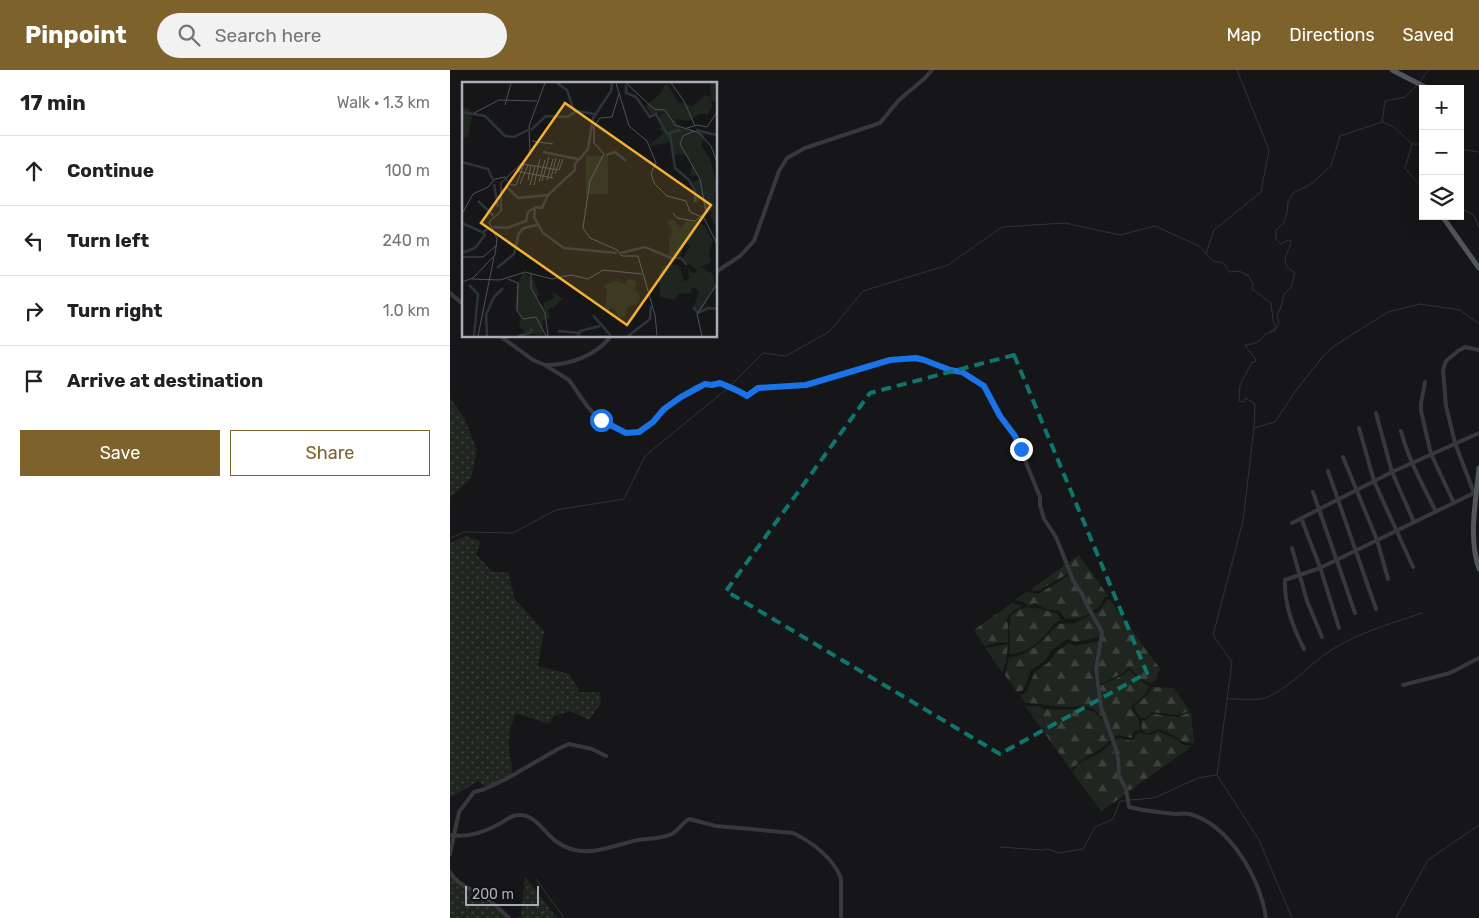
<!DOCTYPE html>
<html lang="en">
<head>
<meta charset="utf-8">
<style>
  :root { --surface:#fff; --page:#f2f2f2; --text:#202124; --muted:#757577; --line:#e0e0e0; --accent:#7e622b }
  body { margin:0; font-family:Rubik,sans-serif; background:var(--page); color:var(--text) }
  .controls { position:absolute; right:15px; top:15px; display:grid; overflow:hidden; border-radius:0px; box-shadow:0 5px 20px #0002 }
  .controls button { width:45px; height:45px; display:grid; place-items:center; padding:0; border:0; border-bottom:1px solid var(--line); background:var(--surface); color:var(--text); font:25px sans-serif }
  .scale { position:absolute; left:15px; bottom:12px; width:74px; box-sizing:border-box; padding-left:5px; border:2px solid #a8adb8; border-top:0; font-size:14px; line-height:18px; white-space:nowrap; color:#a8adb8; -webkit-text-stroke:4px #111113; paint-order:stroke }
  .stop { position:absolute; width:15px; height:15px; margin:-11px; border:4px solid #1a73e8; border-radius:50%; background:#fff }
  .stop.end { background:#1a73e8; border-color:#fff; box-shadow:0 1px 5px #0008 }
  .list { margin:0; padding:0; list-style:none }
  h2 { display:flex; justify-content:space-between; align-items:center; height:65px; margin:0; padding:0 20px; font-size:21px }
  h2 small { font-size:16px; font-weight:400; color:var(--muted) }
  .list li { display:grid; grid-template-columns:32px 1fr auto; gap:15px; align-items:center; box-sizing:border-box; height:70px; padding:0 20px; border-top:1px solid var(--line) }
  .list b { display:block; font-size:19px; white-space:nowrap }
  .list em { font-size:16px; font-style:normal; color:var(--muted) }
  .actions { display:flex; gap:10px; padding:15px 20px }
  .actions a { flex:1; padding:11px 0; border:1px solid var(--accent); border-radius:0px; text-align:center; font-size:18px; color:var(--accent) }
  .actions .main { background:var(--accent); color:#fff }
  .icon { flex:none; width:28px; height:28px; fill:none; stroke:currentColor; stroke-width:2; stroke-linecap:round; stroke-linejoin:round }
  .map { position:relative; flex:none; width:1029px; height:848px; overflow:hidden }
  header { display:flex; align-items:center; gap:30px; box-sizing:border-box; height:70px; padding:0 25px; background:var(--accent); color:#fff }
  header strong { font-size:24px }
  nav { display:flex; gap:28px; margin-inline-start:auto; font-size:18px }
  .search { width:350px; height:45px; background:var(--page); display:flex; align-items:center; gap:12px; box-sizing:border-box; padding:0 18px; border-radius:28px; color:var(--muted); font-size:19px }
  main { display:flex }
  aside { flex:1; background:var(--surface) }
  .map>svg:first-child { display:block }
</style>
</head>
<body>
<header>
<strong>Pinpoint</strong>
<div class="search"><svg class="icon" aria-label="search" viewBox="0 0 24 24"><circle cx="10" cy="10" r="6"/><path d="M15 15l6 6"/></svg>Search here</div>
<nav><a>Map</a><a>Directions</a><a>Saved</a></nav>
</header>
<main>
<aside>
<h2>17 min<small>Walk · 1.3 km</small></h2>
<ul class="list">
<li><svg class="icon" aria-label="ahead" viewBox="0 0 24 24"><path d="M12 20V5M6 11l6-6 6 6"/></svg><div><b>Continue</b></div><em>100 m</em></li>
<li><svg class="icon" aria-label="left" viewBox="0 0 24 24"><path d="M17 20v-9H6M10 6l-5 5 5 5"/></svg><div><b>Turn left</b></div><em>240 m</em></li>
<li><svg class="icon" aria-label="right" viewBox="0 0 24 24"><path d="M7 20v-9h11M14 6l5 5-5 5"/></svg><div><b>Turn right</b></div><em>1.0 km</em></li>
<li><svg class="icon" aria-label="arrive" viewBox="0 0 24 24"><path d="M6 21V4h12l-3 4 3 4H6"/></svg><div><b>Arrive at destination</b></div></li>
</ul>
<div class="actions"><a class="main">Save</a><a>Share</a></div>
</aside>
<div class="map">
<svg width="1029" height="848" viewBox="0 0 1029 848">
  <defs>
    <pattern id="grass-dots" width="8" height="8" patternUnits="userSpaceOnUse" patternTransform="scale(1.25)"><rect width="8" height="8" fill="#1e261f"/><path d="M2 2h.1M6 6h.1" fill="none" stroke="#3c433d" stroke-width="1.8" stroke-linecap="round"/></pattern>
    <pattern id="forest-firs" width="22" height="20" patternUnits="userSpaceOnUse" patternTransform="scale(1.25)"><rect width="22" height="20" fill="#1e261f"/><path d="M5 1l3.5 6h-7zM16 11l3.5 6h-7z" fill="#3c433d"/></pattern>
  </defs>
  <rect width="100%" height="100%" fill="#161618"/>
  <g fill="url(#grass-dots)">
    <path d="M0 328 15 349 27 380 21 408 0 428Z"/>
    <path d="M15 466 31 471 26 484 42 502H59L64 528 94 561 88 596 119 604 130 622H150L151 633 139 650 120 641 104 646 99 654 66 643C60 655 58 668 59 681 61 696 65 692 60 708L38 719 28 711 4 726H0V473Z"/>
    <path d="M0 802 57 848H0Z"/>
    <path d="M75 806 106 847 107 848H66L71 847Z"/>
  </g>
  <g fill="url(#forest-firs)">
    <path d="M629 485 659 527H655L648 538 642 541 624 510 618 493Z"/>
    <path d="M616 494 619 503 588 521 580 520Z"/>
    <path d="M620 505 641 542C635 548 624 549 615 549L609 541 596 539 585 533 579 536 571 531 564 530 577 522 588 524Z"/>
    <path d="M657 530H660L711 600 708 602 706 610 701 614 690 608 679 597 673 603 651 614 646 599 653 562 644 543 650 540Z"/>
    <path d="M562 533 573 536C565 539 560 542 556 551L558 553V572L545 573 534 576 524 560Z"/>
    <path d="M576 537C578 538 581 538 584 538 591 538 598 542 607 543L611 550C604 552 602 557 597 563 587 574 575 584 560 584 560 576 558 549 562 545 566 540 571 540 576 537Z"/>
    <path d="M641 545 651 562 650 567 626 572 617 569 601 581 596 590 581 600 573 620 567 622 555 605 559 588C580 585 595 569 608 554L625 553Z"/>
    <path d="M649 571 643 600 650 640 652 647C648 643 645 639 639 637 632 635 623 637 615 637 602 636 589 633 575 633L571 626 576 622 585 602 599 592 607 581 619 573 625 576Z"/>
    <path d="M558 574 556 591 553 601H551L535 578Z"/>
    <path d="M679 600 695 614 700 616 694 626 681 636 689 650 690 660 684 661 682 668 668 665 663 668 653 641 650 616 673 605Z"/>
    <path d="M702 617 724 618 740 641 728 645 702 642 699 646 691 649 683 636C692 631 697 626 702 617Z"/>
    <path d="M575 636H587L594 639 638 640 644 642 656 652 662 669C648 684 633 686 621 700Z"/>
    <path d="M741 642 744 673H735L719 663 708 659 698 664 692 660 691 651 696 650 703 644 728 647Z"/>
    <path d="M708 661 728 670 733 675 742 676 741 677 679 721 671 707 665 670 668 668 683 671 686 664 690 662C698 666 700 666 708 661Z"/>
    <path d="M662 672 668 709 676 724 651 741 622 702C626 698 630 692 635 690 645 686 654 681 662 672Z"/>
  </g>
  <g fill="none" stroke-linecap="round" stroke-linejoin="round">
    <g stroke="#2c353c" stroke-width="1">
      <path d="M970 12 978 0"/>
      <path d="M932 52 944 57 962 74H973"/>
      <path d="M962 74 955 98 973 119"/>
      <path d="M1010 79 1029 82"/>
      <path d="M1010 138 1024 145 1029 158"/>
      <path d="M756 184 764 160 811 122 819 80 787 0"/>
      <path d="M281 315 313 283 336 286 380 261 413 221 498 195 552 157 615 153 670 165 705 156 749 176 763 191C773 192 776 194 779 202L789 201 799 206 803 214 802 219 821 233 823 250 826 258 820 262"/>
      <path d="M804 358 825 352 847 319 874 285 884 276 938 242 970 234 1010 240 1029 254"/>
      <path d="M0 468 15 462 63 463 106 440 174 429 195 386 278 318"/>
      <path d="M777 629C788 628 806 631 815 628 837 620 855 599 874 585 903 564 937 555 972 543"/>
      <path d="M680 730 704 728 748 708 766 705"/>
      <path d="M550 777 591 780 598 779 609 783 633 779 645 757 663 749 670 731H676"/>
      <path d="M86 809 114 848"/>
      <path d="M842 848 809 770 767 705 782 592 763 565 793 451 804 358 805 337 804 333 795 328 794 332 789 331 790 315 802 292H805L806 290 795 275C805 274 810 272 815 264L825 261 829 253 827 245 831 237 834 224 841 218 845 203C827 192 839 185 841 171L838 170 831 174 826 169V160L833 154 837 144 838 132 843 123 861 114 881 96 890 66 932 52 935 31 955 27 967 15"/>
      <path d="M946 848 978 790 1029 755"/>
    </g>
    <g stroke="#37383d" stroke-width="4">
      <path d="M266 202 290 186 304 171 329 101 337 88 355 78 430 53 449 30 475 8 482 0"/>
      <path d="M0 223 14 235"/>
      <path d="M50 266 83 290 95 295 119 310 137 336 147 347 161 357 176 363H184L193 360 203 352 221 334 246 317 255 314 262 315 269 313C279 317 288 320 297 326L308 318 356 315 440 290 452 289 474 290 500 299 512 302 534 316 550 346 565 366 590 427V435L594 449 606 467 623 510 632 524 638 537 651 560 652 563 646 599 651 637 664 673 668 689 669 706 676 719 679 737C694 741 709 742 725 744 730 744 735 743 740 744 781 756 810 809 816 848"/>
      <path d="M97 295C120 295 147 285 161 266"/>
      <path d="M975 312 971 333V341L981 384 1004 433"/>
      <path d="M926 343 942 402 964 452"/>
      <path d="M909 358 924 411 963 497"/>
      <path d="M951 361C958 389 973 415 986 442"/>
      <path d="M893 387 927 470 938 509"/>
      <path d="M878 401 926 539"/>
      <path d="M863 422 905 543"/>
      <path d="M1024 423 1005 373 996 336 993 300 996 291 1008 281 1015 277 1029 280"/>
      <path d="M851 448 870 497 889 558"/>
      <path d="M842 453 942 402 1029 363"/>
      <path d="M842 478 857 531 872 567"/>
      <path d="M854 579C843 558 834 534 835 510L870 498 1026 422"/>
      <path d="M953 615 1000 603 1029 588"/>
      <path d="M0 765C19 768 34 762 51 753 56 750 62 745 68 745 86 744 94 763 107 772 134 791 159 776 188 770 196 769 215 768 222 764 228 761 232 753 239 749L266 756 343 763C362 772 383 788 391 808V848"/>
      <path d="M0 784 9 742 24 722 35 719 56 709 108 679 119 674 142 679 156 686"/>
      <path d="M0 802C7 815 19 818 31 825 41 830 51 841 59 848"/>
    </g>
    <g stroke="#53555c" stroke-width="5">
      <path d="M942 0 979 19"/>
      <path d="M992 146 1029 198"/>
      <path d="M1029 398C1026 432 1018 466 1029 499"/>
    </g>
  </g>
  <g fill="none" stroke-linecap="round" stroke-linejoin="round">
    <path stroke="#1a73e8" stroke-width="6" d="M151 350 176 363 189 362 203 352 214 339 231 327 255 314 262 315 270 313C279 317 288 320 297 326L308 318 356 315 440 290 466 288 474 290 500 300 512 302 534 316 550 346 565 366 571 379"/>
  </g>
  <path fill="none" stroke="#0f766e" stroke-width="4" stroke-dasharray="10 6" stroke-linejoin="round" d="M564 285 697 603 550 684 276 521 420 323Z"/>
  <g transform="translate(12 12)">
    <rect width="255" height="255" fill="#161618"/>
    <path d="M248 1H255V17L249 21 251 23 246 32H237L227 39 214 37 215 43 243 52 239 63 249 79 255 105V112L252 111 255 147 248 133 251 128 245 132 239 116 234 122 229 101 238 97 237 93 228 94 230 81 224 73 211 72 209 57 205 61 189 64 188 62 202 51 196 47 201 45 197 34 202 30 189 32 184 24 199 11 202 3H206L216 20 231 24 243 13 249 15ZM0 25 8 27 10 35 6 55 0 57ZM210 137 219 146 225 138 236 140 243 144 251 159 247 171 249 180 239 185 251 192 253 204 239 231 231 227 237 210 234 206H229V211L216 212 213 218 198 215 197 192 202 183H216L223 200 227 196 226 186 232 192 235 188 221 178 228 162H223L218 175 207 174V155L211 150 205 140ZM61 190 72 199 77 212 74 218 82 225 81 221 92 216 91 210 101 217 91 226 86 227 88 236 81 238V252L78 253 62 250 57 244 59 234 53 226 55 203ZM167 196 174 200 173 207 179 216 174 223 165 225 163 236 157 235 151 226 145 228 143 225 145 210 142 204 153 199 163 202Z" fill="#1e261f"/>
    <path d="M124 74H146V112H124Z" fill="#1e261f"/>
    <path fill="none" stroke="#2c353c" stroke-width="2.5" d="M95 1 105 8 111 26 115 29M164 3V11L174 15 188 35 194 32 205 52 218 48M0 30 23 34 43 54 52 55 66 48M69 48 84 34 105 35 115 29 133 32M234 48 255 53M208 52 213 86 227 98 233 109V120M81 70 116 77M144 73 153 70 164 79M0 80 26 87 31 98M32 102 36 125M44 104 56 116 86 113M16 119 32 134M73 126 72 135 81 151 102 166 155 171M0 141 20 150M31 145 45 146 64 139 66 130 74 125 80 126 86 113 113 88V82L126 67 131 36 149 9 150 1M0 171 13 166 23 153 21 150 27 146M159 171 183 165 209 176H219L225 183M35 186 52 172 57 151 62 146 75 143M7 203 16 212 12 254M231 225 236 231 246 226 255 227M131 233 149 254M96 249 117 251M25 254 24 233 32 215 41 206M56 254 68 251 70 246M116 254 118 249 138 244M166 254 188 237 189 224"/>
    <path fill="none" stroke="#505258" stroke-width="1" d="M154 1 167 44 185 59 194 81 189 91 192 101 205 114 224 119 228 130 242 136 255 162M164 1 192 27 203 28 213 43 237 51 249 64 255 80M209 1 222 19 233 44M157 12 150 35 138 36 132 45V61L142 72 128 99 121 146 128 156 155 168 160 174H176L193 233 195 253M43 23 49 1M12 31 37 18 75 19M225 46 235 43 245 45 255 30M70 59 91 62M61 82 97 88 101 77M54 89 91 96M93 92 98 77M89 96 94 76M44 97 49 103H54L62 82M66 98 69 83M85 98 91 77M80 99 87 75M77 100 83 78M58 102 66 83M68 103 73 84M72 103 78 77M211 131 215 136 233 139 244 130 238 97 218 62 221 54 232 49M0 132 11 112 26 105 33 97 44 95M0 175H21L35 163M69 192V206L83 231 86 254M10 197 38 198 63 190 90 197 109 193 126 197 141 188 180 192M46 197 56 201 55 229 61 237 74 235 84 254M0 200 11 196 33 173 35 157 27 140 39 129V101L68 73 67 44 83 1M16 254 32 175M240 254 235 232 255 202"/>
    <path fill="#f2b134" fill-opacity="0.15" stroke="#f2b134" stroke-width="2.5" d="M103 21 249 123 165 243 19 141Z"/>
    <rect width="255" height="255" fill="none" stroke="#a8adb8" stroke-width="2.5"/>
  </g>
</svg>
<div class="controls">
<button>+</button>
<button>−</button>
<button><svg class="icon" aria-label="layers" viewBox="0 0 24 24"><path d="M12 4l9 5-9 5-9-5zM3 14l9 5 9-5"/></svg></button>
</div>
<div class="scale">200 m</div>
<div class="stop" style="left:151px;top:350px"></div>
<div class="stop end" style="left:571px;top:379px"></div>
</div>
</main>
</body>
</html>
